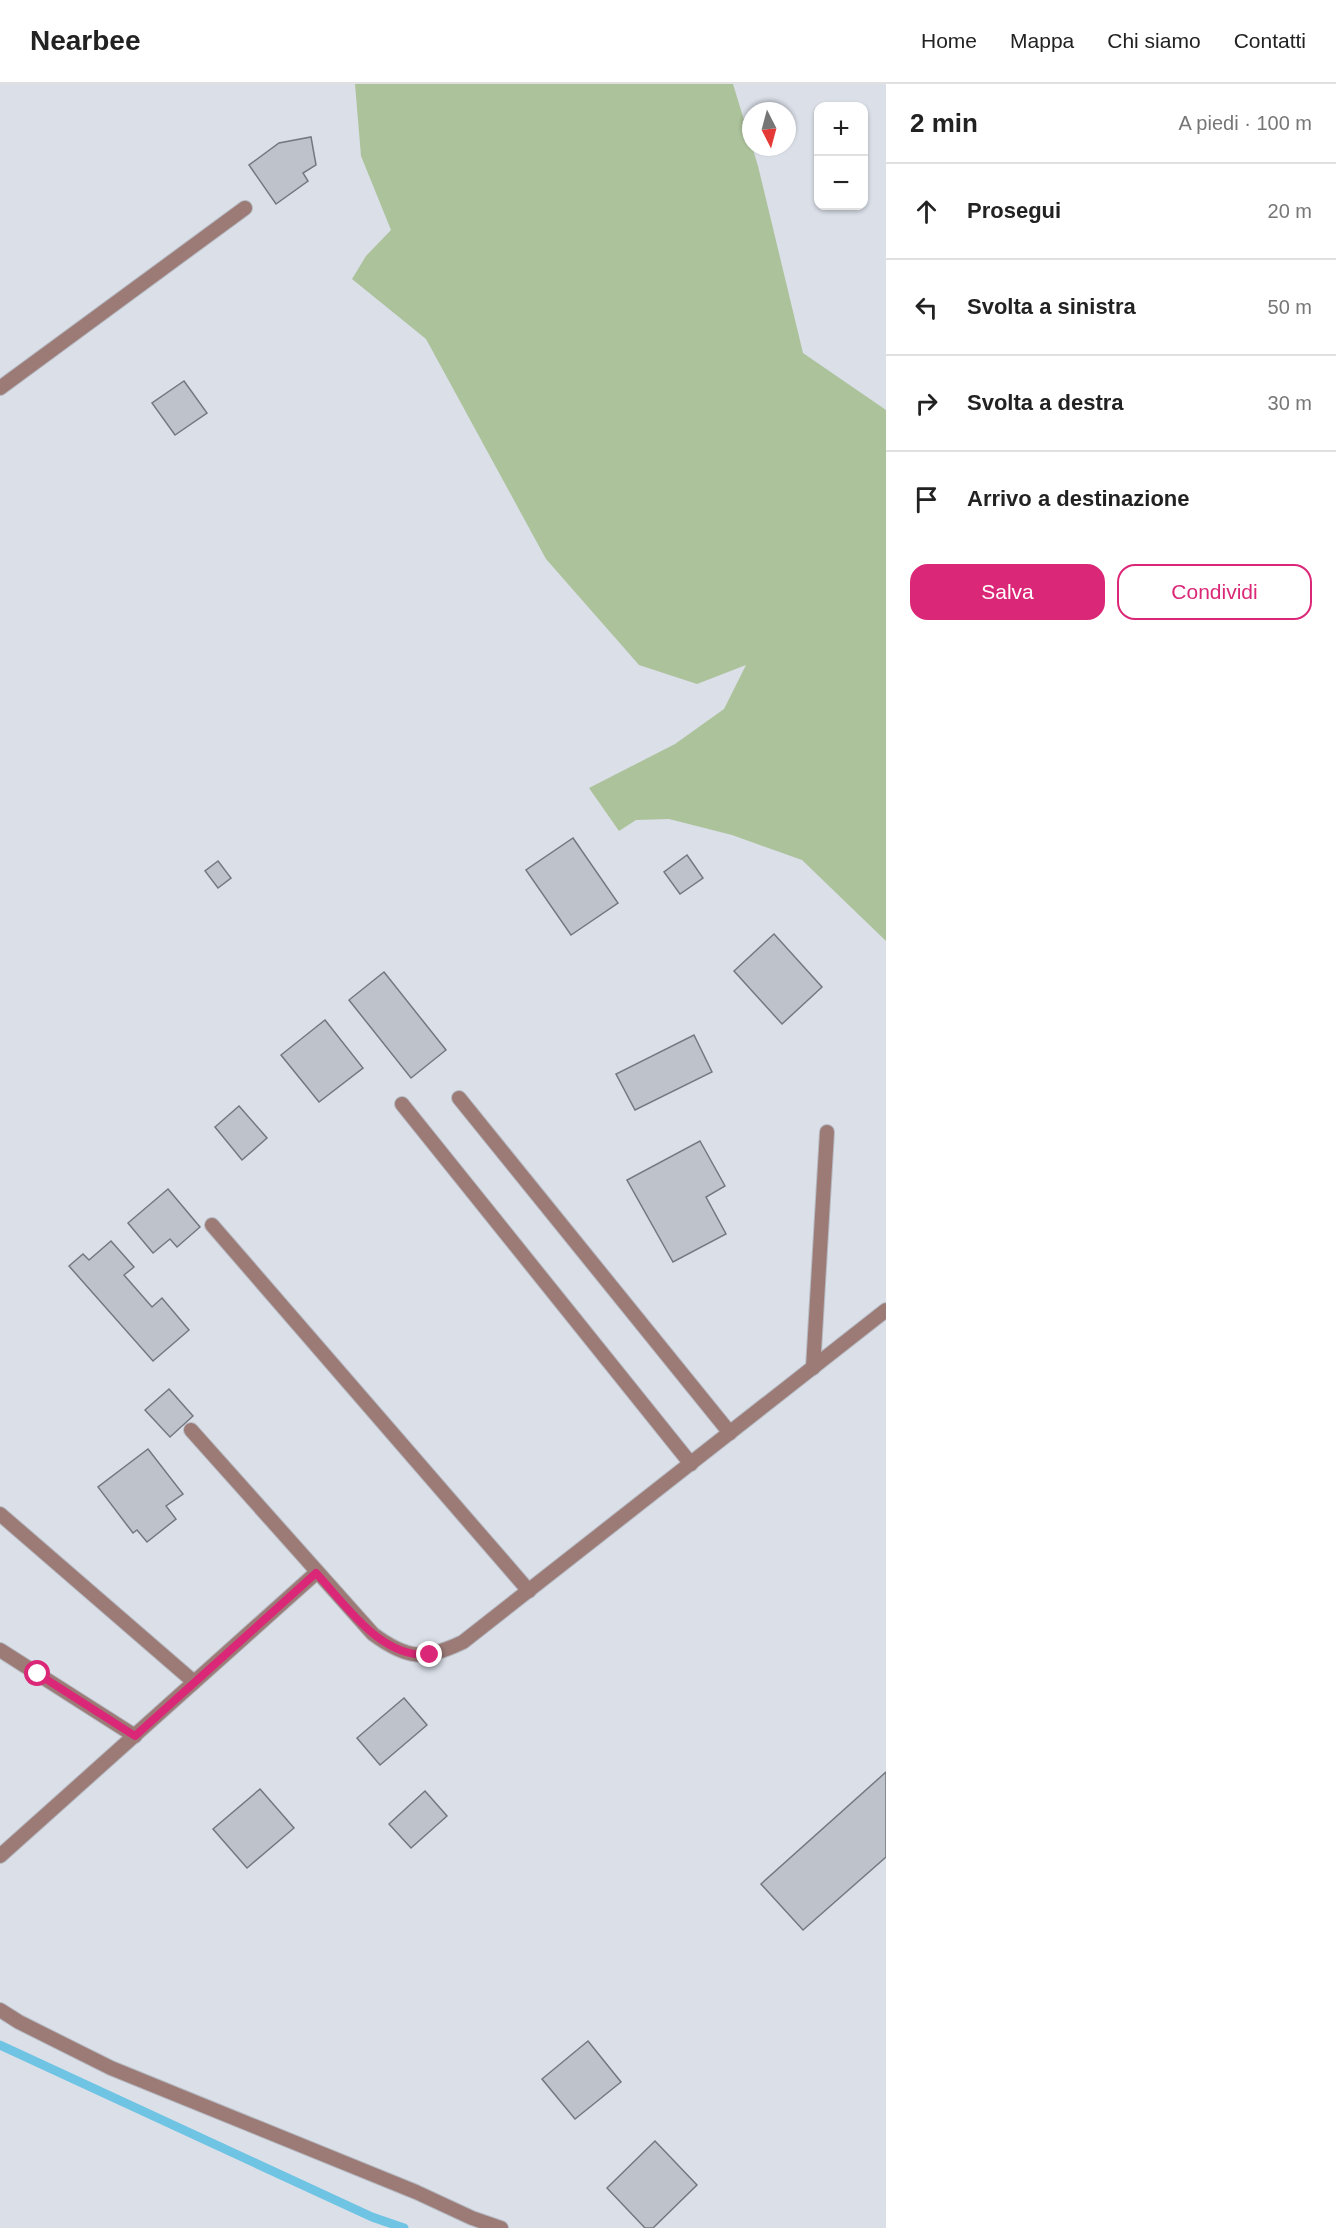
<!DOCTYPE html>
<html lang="it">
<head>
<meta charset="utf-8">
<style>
  :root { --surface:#fff; --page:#f6f6f6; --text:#222; --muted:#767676; --line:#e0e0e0; --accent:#db2777 }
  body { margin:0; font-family:Helvetica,sans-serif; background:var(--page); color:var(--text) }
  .controls { position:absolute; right:18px; top:18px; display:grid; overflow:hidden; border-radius:12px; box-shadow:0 2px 4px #0004 }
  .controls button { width:54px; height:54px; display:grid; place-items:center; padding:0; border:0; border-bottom:2px solid var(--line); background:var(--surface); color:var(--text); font:30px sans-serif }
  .compass { position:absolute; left:742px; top:18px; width:54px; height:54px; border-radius:50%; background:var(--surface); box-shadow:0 2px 4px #0004; rotate:174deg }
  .stop { position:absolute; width:18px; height:18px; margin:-14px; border:4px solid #db2777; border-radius:50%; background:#fff }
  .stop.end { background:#db2777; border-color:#fff; box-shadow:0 2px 6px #0008 }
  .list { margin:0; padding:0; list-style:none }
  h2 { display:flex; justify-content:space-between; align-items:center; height:78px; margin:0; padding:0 24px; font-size:26px }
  h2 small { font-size:20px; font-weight:400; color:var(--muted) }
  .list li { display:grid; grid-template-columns:39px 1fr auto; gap:18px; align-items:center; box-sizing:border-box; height:96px; padding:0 24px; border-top:2px solid var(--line) }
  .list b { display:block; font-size:22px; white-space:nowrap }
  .list em { font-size:20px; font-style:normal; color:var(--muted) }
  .actions { display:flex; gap:12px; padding:18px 24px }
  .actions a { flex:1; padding:14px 0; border:2px solid var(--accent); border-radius:18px; text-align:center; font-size:21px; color:var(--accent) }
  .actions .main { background:var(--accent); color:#fff }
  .icon { flex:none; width:33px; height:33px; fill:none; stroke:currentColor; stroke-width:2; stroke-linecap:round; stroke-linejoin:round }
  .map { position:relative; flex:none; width:886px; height:2144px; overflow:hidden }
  header { display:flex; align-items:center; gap:36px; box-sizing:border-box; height:84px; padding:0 30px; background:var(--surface); border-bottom:2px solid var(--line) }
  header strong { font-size:28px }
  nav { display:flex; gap:33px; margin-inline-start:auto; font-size:21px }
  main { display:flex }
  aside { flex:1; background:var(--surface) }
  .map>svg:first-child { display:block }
</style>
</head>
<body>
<header>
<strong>Nearbee</strong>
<nav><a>Home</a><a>Mappa</a><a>Chi siamo</a><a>Contatti</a></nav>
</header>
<main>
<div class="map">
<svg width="886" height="2144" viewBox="0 0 886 2144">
  <rect width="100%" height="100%" fill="#dadfe8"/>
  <path fill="#acc29b" d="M355 0H733L758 82 803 269 886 326V857L802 776 732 751 669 735 636 736 619 747 589 704 675 660 724 625 746 581 697 600 639 581 546 475 426 255 352 195 366 172 391 146 361 72Z"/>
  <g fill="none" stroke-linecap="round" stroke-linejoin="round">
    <path stroke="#6fc4e4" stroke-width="9" d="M0 1961 372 2133 404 2144"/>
  </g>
  <g fill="#bec3cb" stroke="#747980" stroke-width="1.5">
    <path d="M311 53 316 81 303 89 308 97 276 120 249 81 279 59Z"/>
    <path d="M184 297 207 329 175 351 152 319Z"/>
    <path d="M573 754 618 819 571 851 526 786Z"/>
    <path d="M687 771 703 794 680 810 664 788Z"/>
    <path d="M218 777 231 794 218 804 205 787Z"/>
    <path d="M774 850 822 903 782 940 734 887Z"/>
    <path d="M384 888 446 966 411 994 349 916Z"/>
    <path d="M325 936 363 984 319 1018 281 971Z"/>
    <path d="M694 951 712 988 635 1026 616 990Z"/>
    <path d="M239 1022 267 1054 242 1076 215 1043Z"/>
    <path d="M700 1057 725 1102 706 1113 726 1150 673 1178 627 1096Z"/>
    <path d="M168 1105 200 1143 177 1163 170 1155 153 1169 128 1139Z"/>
    <path d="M111 1157 134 1183 124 1191 152 1223 162 1214 189 1246 153 1277 69 1182 83 1170 89 1176Z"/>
    <path d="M169 1305 193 1332 170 1353 145 1326Z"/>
    <path d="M148 1365 183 1410 166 1422 176 1435 147 1458 137 1446 133 1449 98 1403Z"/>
    <path d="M404 1614 427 1641 380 1681 357 1654Z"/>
    <path d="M886 1688V1773L803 1846 761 1800Z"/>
    <path d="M260 1705 294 1744 247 1784 213 1745Z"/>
    <path d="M425 1707 447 1732 411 1764 389 1740Z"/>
    <path d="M588 1957 621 1998 575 2035 542 1995Z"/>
    <path d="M655 2057 697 2101 653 2144H645L607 2104Z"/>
  </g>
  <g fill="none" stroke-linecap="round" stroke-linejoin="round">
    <defs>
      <g id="lane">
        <path d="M0 304 245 124"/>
        <path d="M459 1014 730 1349"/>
        <path d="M402 1020 691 1380"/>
        <path d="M212 1141 529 1507"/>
        <path d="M813 1284 827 1048"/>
        <path d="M191 1346 373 1550C408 1576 425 1576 463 1558L886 1226"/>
        <path d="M0 1430 194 1598"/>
        <path d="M0 1566 135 1652"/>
        <path d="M0 1772 316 1489"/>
        <path d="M0 1926 19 1938 111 1984 416 2108 472 2134 501 2144"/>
      </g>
    </defs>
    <use href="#lane" stroke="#b6bac2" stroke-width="16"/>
    <use href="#lane" stroke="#9c7b77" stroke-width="14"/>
  </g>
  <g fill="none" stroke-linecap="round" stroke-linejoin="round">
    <path stroke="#db2777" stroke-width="8" d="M38 1590 135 1652 316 1489C347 1522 380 1574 430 1571"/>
  </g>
</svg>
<div class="controls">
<button>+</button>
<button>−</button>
</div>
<svg class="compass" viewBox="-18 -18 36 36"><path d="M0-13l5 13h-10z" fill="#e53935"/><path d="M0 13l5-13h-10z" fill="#767676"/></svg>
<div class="stop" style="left:38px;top:1590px"></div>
<div class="stop end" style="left:430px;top:1571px"></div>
</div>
<aside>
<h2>2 min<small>A piedi · 100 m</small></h2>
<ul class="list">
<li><svg class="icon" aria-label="ahead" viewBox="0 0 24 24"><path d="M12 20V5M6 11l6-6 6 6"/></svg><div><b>Prosegui</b></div><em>20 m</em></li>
<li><svg class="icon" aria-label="left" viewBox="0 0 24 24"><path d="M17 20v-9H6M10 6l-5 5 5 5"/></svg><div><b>Svolta a sinistra</b></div><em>50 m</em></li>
<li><svg class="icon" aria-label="right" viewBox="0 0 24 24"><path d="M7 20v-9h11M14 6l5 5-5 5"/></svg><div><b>Svolta a destra</b></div><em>30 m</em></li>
<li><svg class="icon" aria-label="arrive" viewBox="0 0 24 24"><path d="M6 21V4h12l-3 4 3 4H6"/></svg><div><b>Arrivo a destinazione</b></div></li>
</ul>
<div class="actions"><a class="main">Salva</a><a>Condividi</a></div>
</aside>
</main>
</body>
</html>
